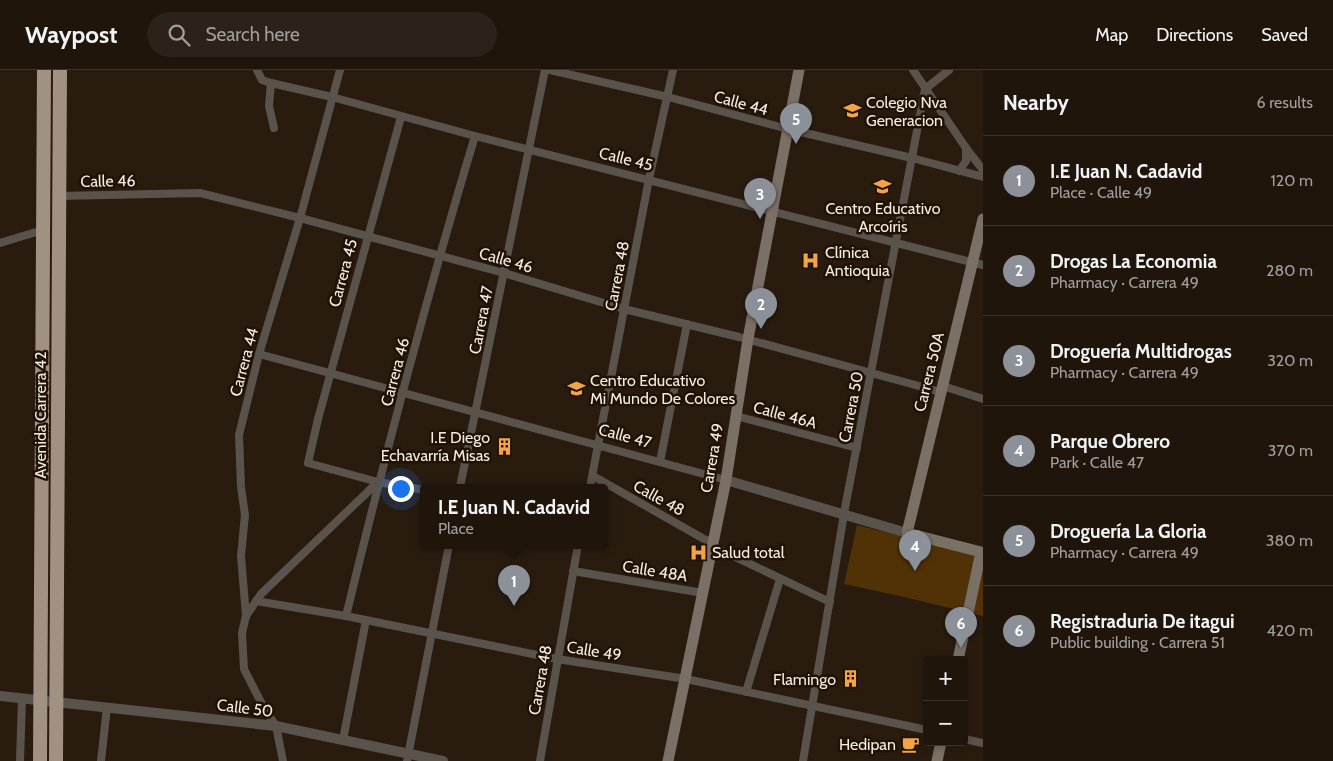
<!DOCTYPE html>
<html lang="en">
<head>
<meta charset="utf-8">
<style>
  :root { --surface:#1f150b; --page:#2c2219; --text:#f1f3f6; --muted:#a19f9d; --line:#3c342c; --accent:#8c9099 }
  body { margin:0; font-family:Cabin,sans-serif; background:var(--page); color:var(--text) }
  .controls { position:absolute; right:15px; bottom:15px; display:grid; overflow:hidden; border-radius:5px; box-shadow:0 2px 8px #0003 }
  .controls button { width:45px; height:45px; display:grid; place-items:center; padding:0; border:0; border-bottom:1px solid var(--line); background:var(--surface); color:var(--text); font:25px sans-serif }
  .you { position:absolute; left:400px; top:418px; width:18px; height:18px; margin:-12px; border:4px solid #fff; border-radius:50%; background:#1a73e8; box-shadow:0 0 0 8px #1a73e833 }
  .badge { display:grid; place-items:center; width:32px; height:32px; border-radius:50%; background:var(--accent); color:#fff; font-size:16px; font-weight:700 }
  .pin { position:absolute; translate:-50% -41px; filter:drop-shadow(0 1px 2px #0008) }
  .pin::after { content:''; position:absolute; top:26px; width:18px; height:15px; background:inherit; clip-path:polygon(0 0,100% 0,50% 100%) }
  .popup { position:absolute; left:420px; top:414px; width:188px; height:65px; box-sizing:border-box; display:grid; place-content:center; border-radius:5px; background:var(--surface); filter:drop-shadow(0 1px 4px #0005); font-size:16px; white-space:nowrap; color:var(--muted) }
  .popup b { font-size:19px; color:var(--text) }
  .popup::after { content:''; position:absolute; left:50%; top:100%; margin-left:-10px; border:10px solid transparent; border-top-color:var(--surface) }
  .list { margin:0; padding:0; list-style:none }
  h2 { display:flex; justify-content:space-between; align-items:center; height:65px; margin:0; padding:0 20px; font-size:21px }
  h2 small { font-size:16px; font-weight:400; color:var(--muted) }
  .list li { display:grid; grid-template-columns:32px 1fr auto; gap:15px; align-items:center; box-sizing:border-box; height:90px; padding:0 20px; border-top:1px solid var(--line) }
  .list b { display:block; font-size:19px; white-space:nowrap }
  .list p { margin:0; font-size:16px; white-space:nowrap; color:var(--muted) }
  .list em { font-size:16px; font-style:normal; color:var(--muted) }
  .icon { flex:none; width:28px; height:28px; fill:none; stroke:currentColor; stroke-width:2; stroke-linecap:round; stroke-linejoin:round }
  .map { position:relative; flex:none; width:983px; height:691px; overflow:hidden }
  header { display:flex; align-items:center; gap:30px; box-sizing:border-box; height:70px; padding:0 25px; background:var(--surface); border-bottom:1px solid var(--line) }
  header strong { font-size:24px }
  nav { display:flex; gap:28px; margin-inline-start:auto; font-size:18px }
  .search { width:350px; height:45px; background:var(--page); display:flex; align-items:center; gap:12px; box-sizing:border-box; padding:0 18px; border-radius:28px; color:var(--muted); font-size:19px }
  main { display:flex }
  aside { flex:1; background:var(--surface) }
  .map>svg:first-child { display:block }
</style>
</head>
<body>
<header>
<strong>Waypost</strong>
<div class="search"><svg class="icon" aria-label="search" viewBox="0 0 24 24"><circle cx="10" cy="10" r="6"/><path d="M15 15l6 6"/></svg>Search here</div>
<nav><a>Map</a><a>Directions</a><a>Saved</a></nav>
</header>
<main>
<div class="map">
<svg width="983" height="691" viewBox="0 0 983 691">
  <rect width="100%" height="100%" fill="#291c0f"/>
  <path fill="#513106" d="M857 455 983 487V546L900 526 844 514Z"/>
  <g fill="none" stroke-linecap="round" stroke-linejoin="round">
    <g stroke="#5a534c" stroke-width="8">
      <path d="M257 0 262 10 271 13 332 27 475 66 983 195"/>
      <path d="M550 0 668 27 788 59 912 88 983 107"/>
      <path d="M913 0 966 78 983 100"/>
      <path d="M271 13 269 36 274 58"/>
      <path d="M401 47 318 349 308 393 378 412 424 420"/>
      <path d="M959 101 966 91V78"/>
      <path d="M59 126 200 123 300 148 504 203 624 239 739 267 941 322"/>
      <path d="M0 173 43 160"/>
      <path d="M259 284 726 410"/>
      <path d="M943 316 983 329"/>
      <path d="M736 346 857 378"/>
      <path d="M660 392 687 254"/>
      <path d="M593 406 704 469 713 472"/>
      <path d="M460 417 545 0"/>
      <path d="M590 417 649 109 673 0"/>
      <path d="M712 476 830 532"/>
      <path d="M573 501 703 523"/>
      <path d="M256 531 346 546 557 589 686 609 927 660"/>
      <path d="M246 546 261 524 378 412"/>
      <path d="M346 546C385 385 427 225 475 66"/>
      <path d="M746 622 780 509"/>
      <path d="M964 669 983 673"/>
      <path d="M343 670 366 550"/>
      <path d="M20 691 22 628"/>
      <path d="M101 691 107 637"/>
      <path d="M283 691 276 656 265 640 244 599 242 563 246 546 241 486 245 445 241 417 239 365 259 284 300 148 340 0"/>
      <path d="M407 691 449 475"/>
      <path d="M540 691 578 475"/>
      <path d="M803 691 845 438 925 19 949 0"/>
    </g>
    <g stroke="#5a534c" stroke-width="10">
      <path d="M726 410 907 463"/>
      <path d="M0 626 276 656 443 691"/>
    </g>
    <g stroke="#7b7066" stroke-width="11">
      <path d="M958 590 981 482 907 463 983 149"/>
      <path d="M668 691 726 410 748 269 799 0"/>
      <path d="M937 691 941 672"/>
    </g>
    <g stroke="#a09182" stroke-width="14">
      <path d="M40 691 44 0"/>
      <path d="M56 691 60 0"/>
    </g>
  </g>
  <defs>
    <symbol id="school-bare" viewBox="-9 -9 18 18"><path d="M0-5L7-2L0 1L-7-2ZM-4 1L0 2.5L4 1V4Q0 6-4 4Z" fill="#f4a444" stroke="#201306" stroke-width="2.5" paint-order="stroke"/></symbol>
    <symbol id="hospital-bare" viewBox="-9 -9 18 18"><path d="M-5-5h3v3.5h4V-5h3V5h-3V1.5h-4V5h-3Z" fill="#f4a444" stroke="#201306" stroke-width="2.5" paint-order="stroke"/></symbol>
    <symbol id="building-bare" viewBox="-9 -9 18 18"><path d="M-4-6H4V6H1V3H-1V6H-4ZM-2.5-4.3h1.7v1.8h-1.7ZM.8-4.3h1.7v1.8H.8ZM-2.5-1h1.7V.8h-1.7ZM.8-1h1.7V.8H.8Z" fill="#f4a444" stroke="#201306" stroke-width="2.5" paint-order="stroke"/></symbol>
    <symbol id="cafe-bare" viewBox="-9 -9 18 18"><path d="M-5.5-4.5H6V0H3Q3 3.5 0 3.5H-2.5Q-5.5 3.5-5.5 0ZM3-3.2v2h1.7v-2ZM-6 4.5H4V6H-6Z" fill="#f4a444" stroke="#201306" stroke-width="2.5" paint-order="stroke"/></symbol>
  </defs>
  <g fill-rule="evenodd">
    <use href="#school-bare" x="840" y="28" width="25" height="25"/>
    <use href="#school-bare" x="870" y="104" width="25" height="25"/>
    <use href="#hospital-bare" x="798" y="178" width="25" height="25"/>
    <use href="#school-bare" x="564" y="306" width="25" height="25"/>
    <use href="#building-bare" x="492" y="364" width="25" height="25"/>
    <use href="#hospital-bare" x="686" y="470" width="25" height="25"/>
    <use href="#building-bare" x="838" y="596" width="25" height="25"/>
    <use href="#cafe-bare" x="898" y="662" width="25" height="25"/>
  </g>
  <g text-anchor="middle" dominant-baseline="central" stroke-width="5" stroke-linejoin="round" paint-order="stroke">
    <g font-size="16" fill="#f4ebe2" stroke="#201306" text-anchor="start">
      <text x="866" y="32">Colegio Nva<tspan x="866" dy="18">Generacion</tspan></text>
      <text x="883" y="138" text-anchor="middle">Centro Educativo<tspan x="883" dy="18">Arcoíris</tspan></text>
      <text x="825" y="182">Clínica<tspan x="825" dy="18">Antioquia</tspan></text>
      <text x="590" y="310">Centro Educativo<tspan x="590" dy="18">Mi Mundo De Colores</tspan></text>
      <text x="490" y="367" text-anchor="end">I.E Diego<tspan x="490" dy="18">Echavarría Misas</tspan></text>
      <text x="712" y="482">Salud total</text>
      <text x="836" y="609" text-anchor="end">Flamingo</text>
      <text x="896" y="674" text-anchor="end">Hedipan</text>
    </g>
    <g font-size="16" fill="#f4ebe2" stroke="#201306">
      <text transform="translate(741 33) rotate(15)">Calle 44</text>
      <text transform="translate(626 89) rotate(14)">Calle 45</text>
      <text transform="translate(108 111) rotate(-1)">Calle 46</text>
      <text transform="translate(506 190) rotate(16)">Calle 46</text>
      <text transform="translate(343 203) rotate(-75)">Carrera 45</text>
      <text transform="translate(617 206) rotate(-79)">Carrera 48</text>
      <text transform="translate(481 250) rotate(-79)">Carrera 47</text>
      <text transform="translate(244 292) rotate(-75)">Carrera 44</text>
      <text transform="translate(395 302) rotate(-75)">Carrera 46</text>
      <text transform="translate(929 302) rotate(-76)">Carrera 50A</text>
      <text transform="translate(851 337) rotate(-79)">Carrera 50</text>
      <text transform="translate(40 345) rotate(-90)">Avenida Carrera 42</text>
      <text transform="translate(785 345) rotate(15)">Calle 46A</text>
      <text transform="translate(625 366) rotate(15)">Calle 47</text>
      <text transform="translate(712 388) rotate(-80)">Carrera 49</text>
      <text transform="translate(659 428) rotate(29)">Calle 48</text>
      <text transform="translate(655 501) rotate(9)">Calle 48A</text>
      <text transform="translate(594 581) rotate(9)">Calle 49</text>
      <text transform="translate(540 610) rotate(-80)">Carrera 48</text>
      <text transform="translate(245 638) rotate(7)">Calle 50</text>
    </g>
  </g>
</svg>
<div class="controls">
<button>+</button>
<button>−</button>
</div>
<div class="you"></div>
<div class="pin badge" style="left:514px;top:536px">1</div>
<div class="popup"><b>I.E Juan N. Cadavid</b>Place</div>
<div class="pin badge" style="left:761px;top:259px">2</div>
<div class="pin badge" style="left:760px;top:149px">3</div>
<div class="pin badge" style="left:915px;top:501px">4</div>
<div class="pin badge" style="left:796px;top:74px">5</div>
<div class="pin badge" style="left:961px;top:578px">6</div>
</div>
<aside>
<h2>Nearby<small>6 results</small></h2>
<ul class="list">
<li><span class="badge">1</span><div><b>I.E Juan N. Cadavid</b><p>Place · Calle 49</p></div><em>120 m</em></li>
<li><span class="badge">2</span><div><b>Drogas La Economia</b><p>Pharmacy · Carrera 49</p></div><em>280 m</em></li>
<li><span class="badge">3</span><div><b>Droguería Multidrogas</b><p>Pharmacy · Carrera 49</p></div><em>320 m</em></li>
<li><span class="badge">4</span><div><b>Parque Obrero</b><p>Park · Calle 47</p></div><em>370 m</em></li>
<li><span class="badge">5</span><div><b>Droguería La Gloria</b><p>Pharmacy · Carrera 49</p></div><em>380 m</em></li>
<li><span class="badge">6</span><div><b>Registraduria De itagui</b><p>Public building · Carrera 51</p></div><em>420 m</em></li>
</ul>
</aside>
</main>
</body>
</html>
